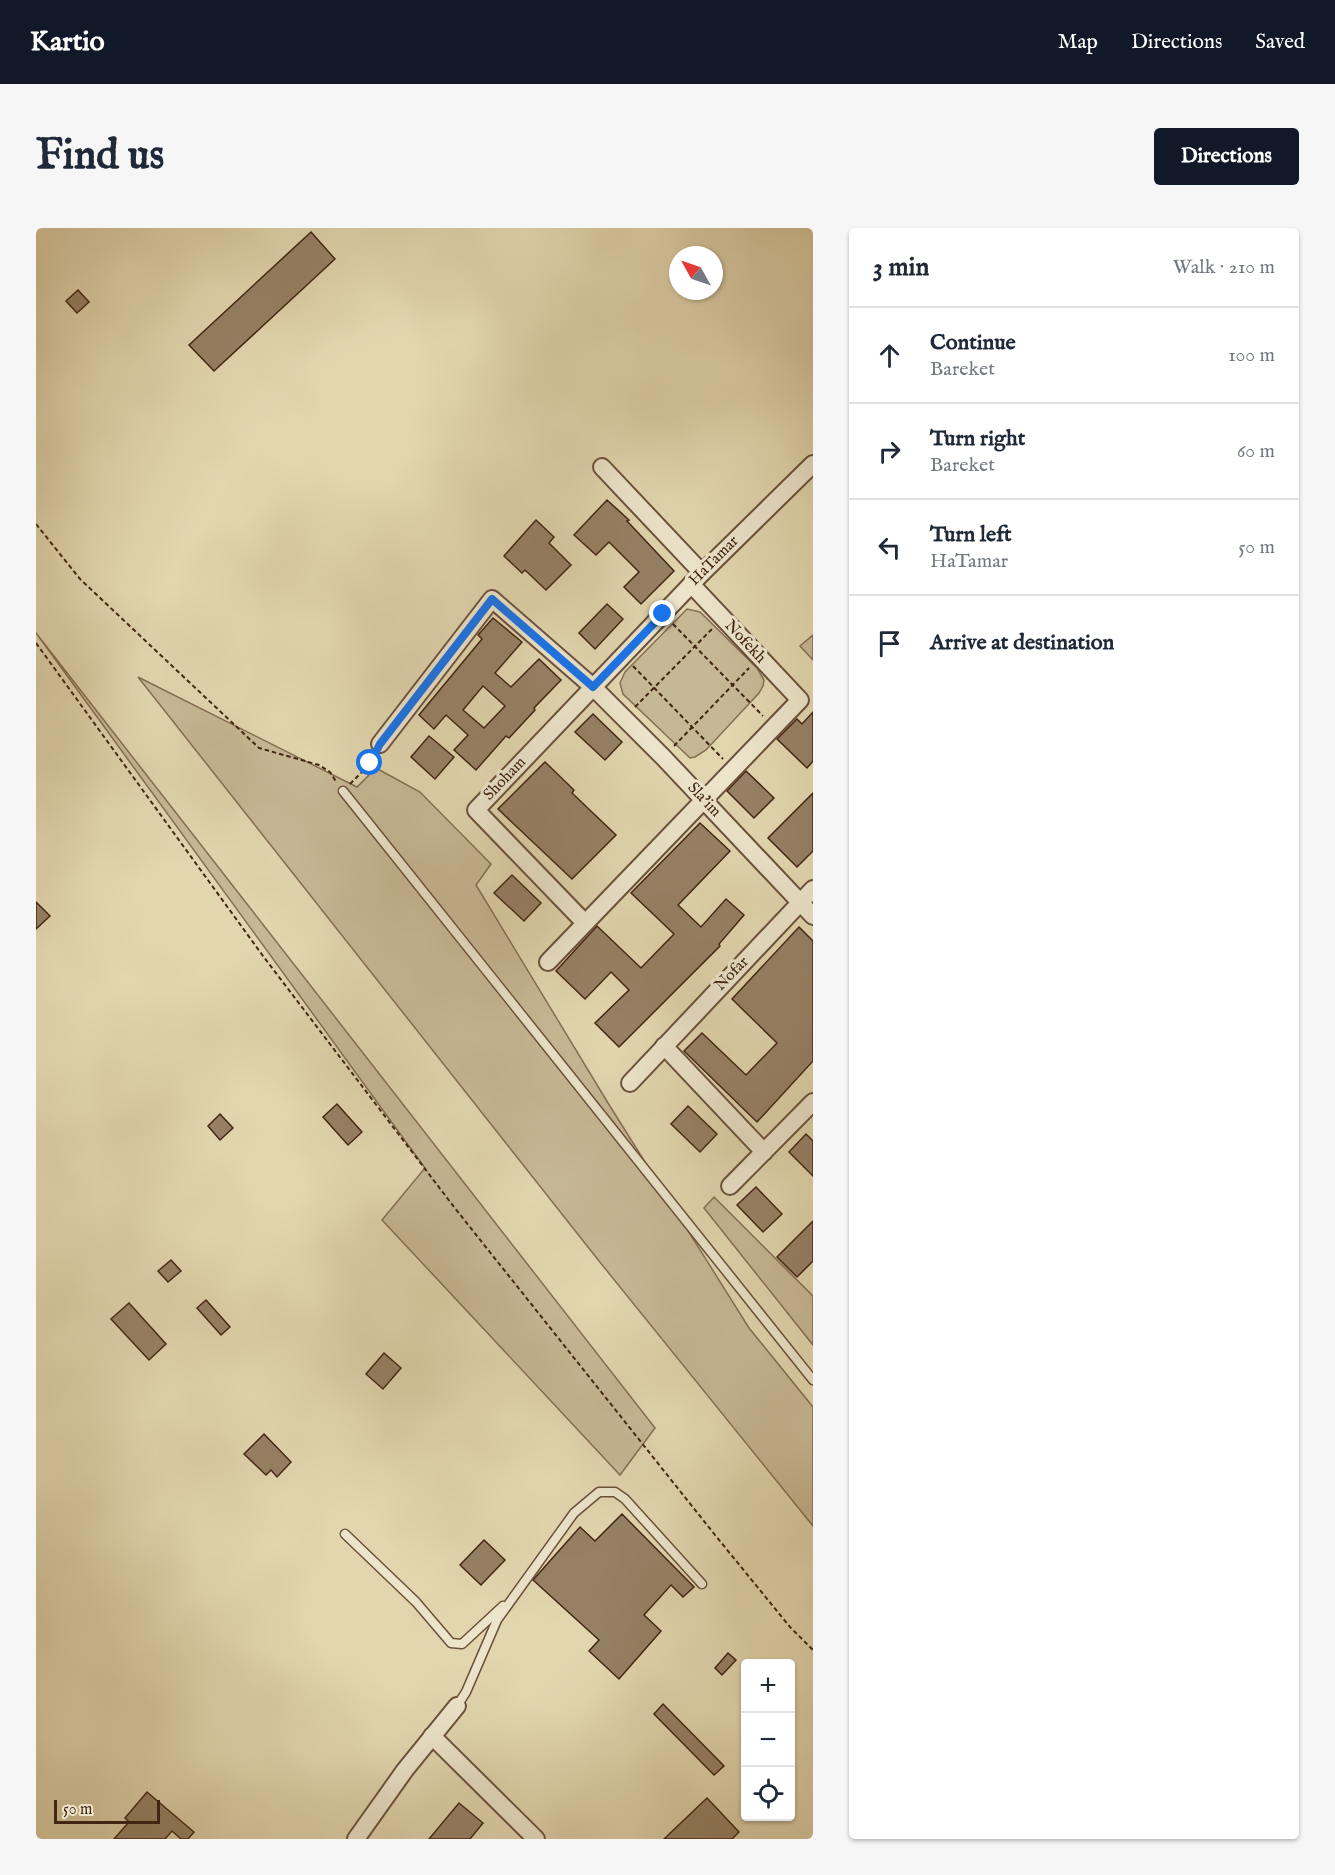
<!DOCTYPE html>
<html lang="en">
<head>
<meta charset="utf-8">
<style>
  :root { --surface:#fff; --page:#f6f6f7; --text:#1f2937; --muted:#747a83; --line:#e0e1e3; --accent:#111827 }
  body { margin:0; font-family:"IM FELL English",serif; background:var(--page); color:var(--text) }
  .controls { position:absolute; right:18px; bottom:18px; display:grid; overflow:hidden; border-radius:6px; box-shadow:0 2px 4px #0004 }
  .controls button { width:54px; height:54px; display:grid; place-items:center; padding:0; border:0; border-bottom:2px solid var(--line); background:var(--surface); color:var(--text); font:30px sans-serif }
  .compass { position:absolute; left:633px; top:18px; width:54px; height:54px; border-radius:50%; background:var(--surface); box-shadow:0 2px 4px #0004; rotate:310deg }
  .scale { position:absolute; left:18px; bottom:15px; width:106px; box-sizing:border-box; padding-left:6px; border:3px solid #432514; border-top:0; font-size:16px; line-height:21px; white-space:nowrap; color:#432514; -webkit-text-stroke:4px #ece4cb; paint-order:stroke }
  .stop { position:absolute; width:18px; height:18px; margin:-14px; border:4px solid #1a73e8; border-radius:50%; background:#fff }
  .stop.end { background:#1a73e8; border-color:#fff; box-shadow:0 2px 6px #0008 }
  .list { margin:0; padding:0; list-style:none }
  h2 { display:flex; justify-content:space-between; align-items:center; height:78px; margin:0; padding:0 24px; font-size:26px }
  h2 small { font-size:20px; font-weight:400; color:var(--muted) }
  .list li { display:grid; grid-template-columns:39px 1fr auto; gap:18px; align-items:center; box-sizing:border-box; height:96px; padding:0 24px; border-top:2px solid var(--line) }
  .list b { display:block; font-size:22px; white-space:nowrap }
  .list p { margin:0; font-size:20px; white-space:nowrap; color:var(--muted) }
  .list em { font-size:20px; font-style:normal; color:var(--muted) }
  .icon { flex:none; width:33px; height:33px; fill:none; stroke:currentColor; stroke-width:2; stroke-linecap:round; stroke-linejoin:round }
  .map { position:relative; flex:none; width:777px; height:1611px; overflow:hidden; border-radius:6px }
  header { display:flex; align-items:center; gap:36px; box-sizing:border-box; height:84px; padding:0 30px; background:var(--accent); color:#fff }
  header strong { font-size:28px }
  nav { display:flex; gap:33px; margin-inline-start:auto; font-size:21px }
  .intro { display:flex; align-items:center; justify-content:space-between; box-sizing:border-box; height:144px; padding:0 36px }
  h1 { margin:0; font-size:42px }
  .button { padding:15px 27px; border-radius:6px; background:var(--accent); color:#fff; font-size:21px; font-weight:700 }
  main { display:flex; gap:36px; padding:0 36px }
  aside { flex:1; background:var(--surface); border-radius:6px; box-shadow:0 2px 4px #0004 }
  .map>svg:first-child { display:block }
</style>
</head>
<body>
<header>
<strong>Kartio</strong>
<nav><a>Map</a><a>Directions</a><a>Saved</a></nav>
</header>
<div class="intro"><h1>Find us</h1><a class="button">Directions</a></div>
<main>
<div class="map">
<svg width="777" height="1611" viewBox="0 0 777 1611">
  <rect width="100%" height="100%" fill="#e2d6af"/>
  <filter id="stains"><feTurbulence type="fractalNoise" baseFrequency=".00333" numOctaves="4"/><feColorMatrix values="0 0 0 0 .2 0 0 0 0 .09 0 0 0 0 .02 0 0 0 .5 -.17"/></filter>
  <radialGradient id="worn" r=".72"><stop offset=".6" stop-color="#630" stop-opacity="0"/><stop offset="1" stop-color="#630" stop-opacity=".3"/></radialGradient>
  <g fill="#c7b895" stroke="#856e54" stroke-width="1.5">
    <path d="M651 381 664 384 721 440 728 452 727 458 723 465 670 522 659 529 654 530 587 466 584 455 589 444Z"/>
    <path d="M0 405 619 1200 584 1247 346 992 389 940Z"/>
    <path d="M777 407V432L764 418Z"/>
    <path d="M102 449 321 559 340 540 384 564 455 636 440 657 572 875 713 1100 777 1179V1298L563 1033Z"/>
    <path d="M678 969 777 1068V1117L668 980Z"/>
  </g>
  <g fill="#968165" stroke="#432514" stroke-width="1.5" fill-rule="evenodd">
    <path d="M275 4 299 31 178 143 153 117Z"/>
    <path d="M42 62 53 74 41 85 30 73Z"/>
    <path d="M571 272 593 292 591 293 638 343 605 376 588 359 603 344 573 314 560 327 538 307Z"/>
    <path d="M500 292 518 309 513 315 535 337 510 362 489 342 486 345 468 328Z"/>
    <path d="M571 376 587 391 559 421 543 405Z"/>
    <path d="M457 390 486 414 459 445 475 459 503 431 525 452 498 480 499 482 473 510 470 508 440 542 418 522 432 507 410 487 398 501 383 487 446 411 442 407ZM447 458 469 478 448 500 427 482Z"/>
    <path d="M777 484V533L771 540 741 511 761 491 766 496Z"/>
    <path d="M557 486 586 514 569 532 539 504Z"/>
    <path d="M393 508 418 529 399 551 375 529Z"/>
    <path d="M509 534 538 562 536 565 580 607 536 651 462 581Z"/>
    <path d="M710 543 738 570 718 590 691 563Z"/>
    <path d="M777 565V623L761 639 732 610Z"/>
    <path d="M664 595 694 623 642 677 665 699 690 671 708 687 683 716 684 718 583 819 559 795 593 762 575 744 549 771 520 743 561 698 605 740 638 706 595 665Z"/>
    <path d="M476 647 505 675 488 693 458 665Z"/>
    <path d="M0 674 14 688 0 701Z"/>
    <path d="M763 699 777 713V833L721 894 648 823 666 805 710 847 741 815 696 771Z"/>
    <path d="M301 876 326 904 312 917 287 889Z"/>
    <path d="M652 878 681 906 664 924 635 896Z"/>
    <path d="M184 886 197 900 184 912 172 898Z"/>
    <path d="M770 906 777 913V948L753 924Z"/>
    <path d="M720 959 746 986 727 1004 701 977Z"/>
    <path d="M777 993V1033L761 1049 741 1029Z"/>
    <path d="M135 1032 145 1043 132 1054 122 1043Z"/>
    <path d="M170 1072 194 1099 185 1107 161 1080Z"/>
    <path d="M93 1075 130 1116 113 1132 75 1091Z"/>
    <path d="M348 1125 365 1140 347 1161 330 1146Z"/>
    <path d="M228 1206 255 1234 241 1249 235 1242 230 1247 208 1226Z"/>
    <path d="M586 1286 658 1359 647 1369 635 1357 608 1387 625 1403 583 1451 553 1423 563 1412 497 1352 544 1299 559 1313Z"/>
    <path d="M448 1312 469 1332 445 1357 424 1337Z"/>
    <path d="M692 1425 700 1432 686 1447 679 1440Z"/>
    <path d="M627 1476 688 1538 678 1547 618 1486Z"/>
    <path d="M111 1564 158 1604 152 1611H145L136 1603 129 1611H78L93 1594 89 1590Z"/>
    <path d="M671 1570 703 1604 696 1611H628Z"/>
    <path d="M423 1575 447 1595 434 1611H393Z"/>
  </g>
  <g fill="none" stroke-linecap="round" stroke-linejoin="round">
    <defs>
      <g id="lane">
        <path d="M307 563 777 1152"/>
        <path d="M309 1306 380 1374 415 1415 426 1416 467 1378"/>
        <path d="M421 1478 430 1464 461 1392 538 1285 563 1264H579L589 1271 666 1356"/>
      </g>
      <g id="street">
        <path d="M566 239 666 345"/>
        <path d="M344 516 456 371 557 459 627 529 777 688"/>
        <path d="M549 695 440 582 666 345 777 236"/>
        <path d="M512 734 764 472 655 356"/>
        <path d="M628 818 728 924"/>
        <path d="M594 855 777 661"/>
        <path d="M694 958 777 874"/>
        <path d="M396 1508 500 1611"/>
        <path d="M320 1611 369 1542 421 1478"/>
      </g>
    </defs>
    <use href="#lane" stroke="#6b513b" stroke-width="11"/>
    <use href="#street" stroke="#6b513b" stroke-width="20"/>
    <g stroke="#432514" stroke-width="2" stroke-dasharray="4.5 3" stroke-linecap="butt">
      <path d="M0 296 44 351 223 520 283 537 294 544 301 555"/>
      <path d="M637 396 727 488"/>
      <path d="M0 415 227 728 418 979 679 1307 754 1399 777 1422"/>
      <path d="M597 438 687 531"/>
      <path d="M599 479 677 400"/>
      <path d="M638 518 713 440"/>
      <path d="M314 556 335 535 338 529"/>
    </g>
    <use href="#lane" stroke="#ece4cb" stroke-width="8"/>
    <use href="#street" stroke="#ece4cb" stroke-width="16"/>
  </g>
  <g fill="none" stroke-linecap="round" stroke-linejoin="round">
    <path stroke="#1a73e8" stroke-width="8" d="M334 535 344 516 456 371 557 459 627 386"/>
  </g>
  <g text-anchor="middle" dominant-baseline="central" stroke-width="6" stroke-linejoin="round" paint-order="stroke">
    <g font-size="16" fill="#432514" stroke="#ece4cb">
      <text transform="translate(678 333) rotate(-45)">HaTamar</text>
      <text transform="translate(709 414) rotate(47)">Nofekh</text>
      <text transform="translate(469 551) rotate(-46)">Shoham</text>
      <text transform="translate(668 572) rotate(47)">Sla'im</text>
      <text transform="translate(696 746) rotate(-46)">Nofar</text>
    </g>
  </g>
  <rect width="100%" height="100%" filter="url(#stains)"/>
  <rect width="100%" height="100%" fill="url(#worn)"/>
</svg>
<div class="controls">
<button>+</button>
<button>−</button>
<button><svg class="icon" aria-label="locate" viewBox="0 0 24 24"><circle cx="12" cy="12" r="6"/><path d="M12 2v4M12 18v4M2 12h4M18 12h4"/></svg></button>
</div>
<svg class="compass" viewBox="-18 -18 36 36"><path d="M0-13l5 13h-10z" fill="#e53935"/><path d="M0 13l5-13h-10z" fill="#747a83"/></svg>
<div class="scale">50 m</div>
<div class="stop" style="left:334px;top:535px"></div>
<div class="stop end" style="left:627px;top:386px"></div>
</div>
<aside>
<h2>3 min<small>Walk · 210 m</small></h2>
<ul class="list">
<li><svg class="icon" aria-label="ahead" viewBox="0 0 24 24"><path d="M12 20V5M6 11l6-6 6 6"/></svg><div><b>Continue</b><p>Bareket</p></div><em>100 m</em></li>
<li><svg class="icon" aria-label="right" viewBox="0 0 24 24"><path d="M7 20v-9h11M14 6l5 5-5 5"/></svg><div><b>Turn right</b><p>Bareket</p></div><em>60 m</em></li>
<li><svg class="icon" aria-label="left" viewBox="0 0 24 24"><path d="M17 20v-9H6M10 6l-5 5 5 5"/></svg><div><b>Turn left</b><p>HaTamar</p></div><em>50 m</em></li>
<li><svg class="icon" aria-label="arrive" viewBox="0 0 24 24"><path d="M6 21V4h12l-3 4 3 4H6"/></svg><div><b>Arrive at destination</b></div></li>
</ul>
</aside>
</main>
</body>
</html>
